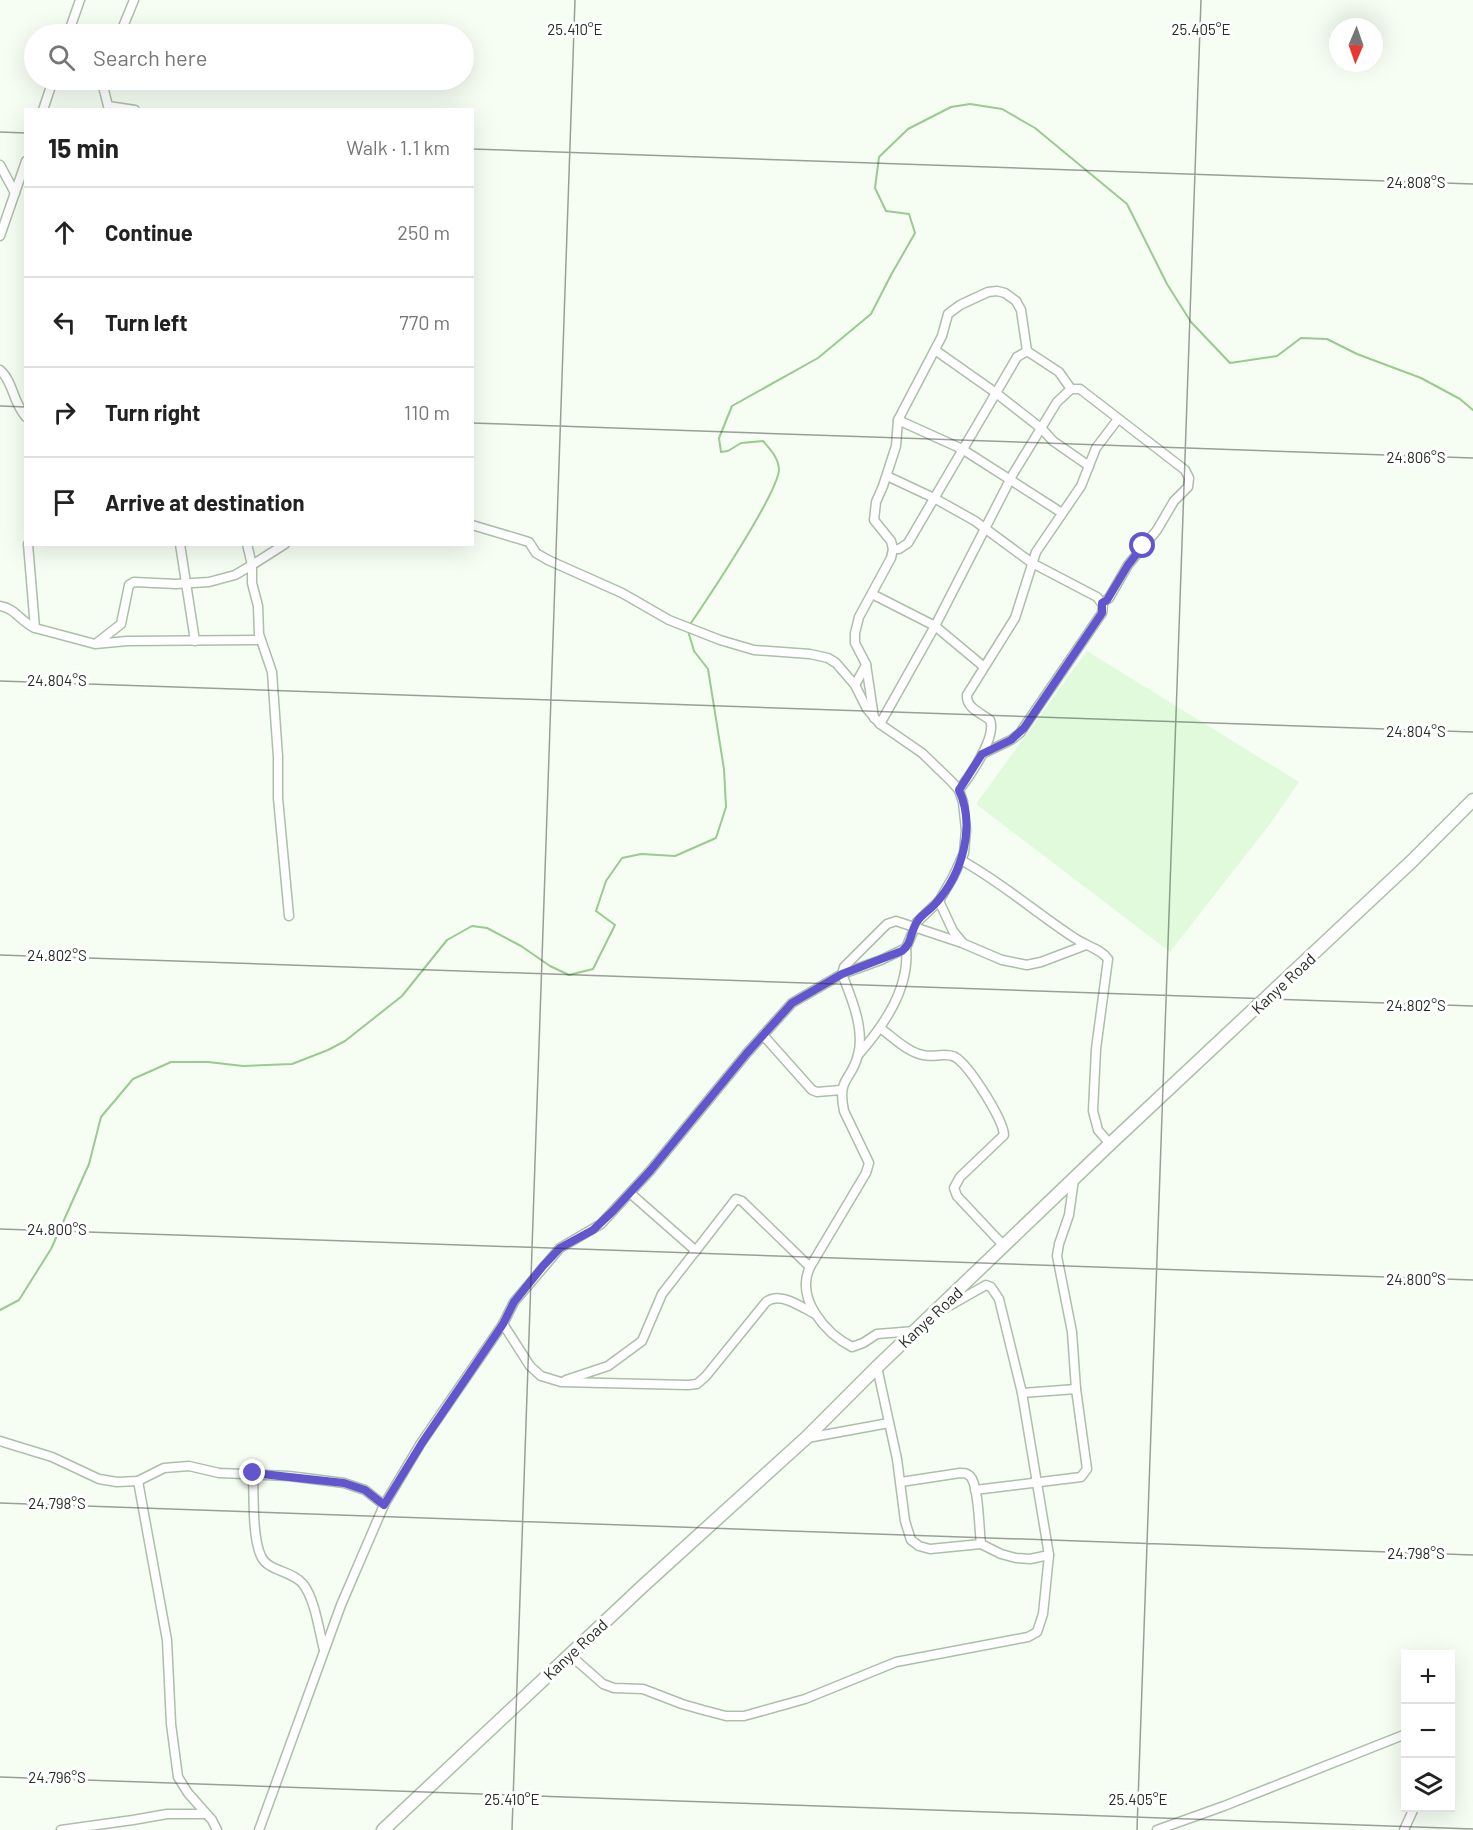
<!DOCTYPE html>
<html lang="en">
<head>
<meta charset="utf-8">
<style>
  :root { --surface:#fff; --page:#f2f2f2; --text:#222; --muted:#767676; --line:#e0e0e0 }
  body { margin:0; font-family:Barlow,sans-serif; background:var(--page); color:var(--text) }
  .controls { position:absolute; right:18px; bottom:18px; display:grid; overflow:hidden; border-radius:0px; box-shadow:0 6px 24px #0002 }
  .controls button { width:54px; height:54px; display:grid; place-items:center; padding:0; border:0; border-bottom:2px solid var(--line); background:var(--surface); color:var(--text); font:30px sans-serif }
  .compass { position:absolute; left:1329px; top:18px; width:54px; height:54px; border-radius:50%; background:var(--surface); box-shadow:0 6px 24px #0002; rotate:182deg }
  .stop { position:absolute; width:18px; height:18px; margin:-14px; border:4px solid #6256cf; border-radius:50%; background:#fff }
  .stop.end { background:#6256cf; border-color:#fff; box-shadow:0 2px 6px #0008 }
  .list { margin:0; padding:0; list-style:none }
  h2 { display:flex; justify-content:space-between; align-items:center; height:78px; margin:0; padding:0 24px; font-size:26px }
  h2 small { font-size:20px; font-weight:400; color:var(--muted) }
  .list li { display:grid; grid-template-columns:39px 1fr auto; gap:18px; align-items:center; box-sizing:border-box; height:90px; padding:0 24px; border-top:2px solid var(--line) }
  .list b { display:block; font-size:22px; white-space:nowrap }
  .list em { font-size:20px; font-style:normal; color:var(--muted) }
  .icon { flex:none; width:33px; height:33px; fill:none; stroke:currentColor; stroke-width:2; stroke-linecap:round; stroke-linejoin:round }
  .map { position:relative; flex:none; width:1473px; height:1830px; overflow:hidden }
  .search { position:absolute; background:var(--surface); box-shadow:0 6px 24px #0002; left:24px; top:24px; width:450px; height:66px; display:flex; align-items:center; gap:15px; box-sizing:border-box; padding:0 21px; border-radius:33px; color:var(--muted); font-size:22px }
  .panel { position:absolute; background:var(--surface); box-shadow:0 6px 24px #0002; left:24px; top:108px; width:450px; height:438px; border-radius:0px }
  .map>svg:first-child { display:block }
</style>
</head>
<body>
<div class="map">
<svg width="1473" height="1830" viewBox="0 0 1473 1830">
  <rect width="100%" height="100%" fill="#f6fef4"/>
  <path fill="#e1fadc" d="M1087 651 1299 782 1270 824 1170 952 976 804Z"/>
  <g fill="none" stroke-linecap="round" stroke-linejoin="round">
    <g stroke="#99ca8f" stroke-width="2">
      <path d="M689 626C706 601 779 492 779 469 778 457 770 449 763 441L741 443 728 451 721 452 719 438 732 406 818 358 871 314 891 275 915 233 909 214 886 211 875 188 879 157 908 129 951 107 970 104 1002 109 1035 128 1127 204 1167 284 1191 322 1230 363 1277 356 1301 338 1327 339 1357 354 1421 378 1460 399 1473 410"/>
      <path d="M0 1310 19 1300 51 1249 89 1164 101 1117 133 1079 171 1062H208L243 1066 292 1064 328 1050 345 1041 402 996 447 940 472 926 487 928 521 946 550 966 569 975 593 969 615 925 596 911 606 881 622 858 641 854 675 856 716 838 726 807 724 769 708 669 694 651 688 631"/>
    </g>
    <defs>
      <g id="street">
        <path d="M68 34 80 0"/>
        <path d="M120 34 134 0"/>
        <path d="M105 80 104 90 108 106 135 110"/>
        <path d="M43 110 53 80"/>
        <path d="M0 165 15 193"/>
        <path d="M0 236 26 161"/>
        <path d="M935 350 996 393 1042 429 1053 441 1089 466"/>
        <path d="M0 370C13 381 13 403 26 417"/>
        <path d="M898 420 962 449 1062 513"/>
        <path d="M887 476 934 498 975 521 1032 563 1097 597 1103 605 1102 613 1020 733 1011 740 982 754"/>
        <path d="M28 544 35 628 95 644 127 641 260 640"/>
        <path d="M180 544 195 641"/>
        <path d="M285 544 252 565V583L258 606 259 634 272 672 278 757V798L289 916"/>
        <path d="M893 549H899L908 543 1017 357 1027 351"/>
        <path d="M872 594 935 626 983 666"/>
        <path d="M0 606C15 608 21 622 35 628"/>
        <path d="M98 642 121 624 129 585 134 582 176 584 209 582 235 575 252 565 247 544"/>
        <path d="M855 685 866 665"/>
        <path d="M874 718 866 664 855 643V633L859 617 891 558 893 549 891 541 874 520 876 502 883 486 896 446 898 420 942 336 948 314 960 305 988 292 997 291 1005 293 1016 301 1021 310 1027 351 1059 372 1071 389"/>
        <path d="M880 724 935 626 1013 474 1057 402 1071 389H1080L1185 470 1189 478 1188 487 1174 501 1157 530 1128 565 1109 598 1102 603"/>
        <path d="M959 790C970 776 997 737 990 720 981 713 966 708 967 695L1015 618 1036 552 1081 486 1096 448 1118 419"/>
        <path d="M961 860C1001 882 1035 912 1073 937 1084 945 1101 949 1108 959L1096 1049 1093 1111 1098 1130 1110 1144"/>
        <path d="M939 901 953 931 962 942"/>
        <path d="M880 1028C893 1037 907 1052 923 1055 933 1058 945 1052 955 1057 969 1065 1003 1119 1004 1135L960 1177 954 1188 957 1196 1004 1246"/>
        <path d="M763 1035 812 1090 817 1092 841 1090"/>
        <path d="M858 1055C883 1027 910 987 906 948"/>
        <path d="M630 1193 696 1251"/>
        <path d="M503 1324 530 1366 541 1376 561 1382 688 1385 697 1384 706 1376 766 1302C780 1291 801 1307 815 1314"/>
        <path d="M915 1331 877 1334 863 1343 852 1347C825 1333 795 1298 810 1267L866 1173 869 1163 844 1111C837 1077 851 1082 858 1055 865 1029 851 997 842 974L844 967 887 924 896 921 962 943 1002 960 1027 965 1041 962 1086 945"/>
        <path d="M877 1367 897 1459 905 1521 911 1540 919 1546 930 1549 981 1544 1001 1554 1016 1558 1030 1559 1049 1555"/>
        <path d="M566 1380 608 1366 642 1341 662 1294 736 1199 742 1201 810 1267"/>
        <path d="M1022 1393 1076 1389"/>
        <path d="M807 1438 889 1423"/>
        <path d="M0 1441 52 1457 99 1479 117 1482 138 1481 164 1468 189 1466 219 1473 289 1476 344 1483 365 1490 384 1505"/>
        <path d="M253 1473C254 1495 252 1537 261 1556 268 1572 292 1570 303 1584 315 1599 319 1631 324 1650"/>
        <path d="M138 1481 167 1640 171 1724 178 1777 188 1793 212 1820 217 1830"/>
        <path d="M901 1482 960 1473C965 1473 966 1473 970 1476 979 1485 979 1530 981 1544"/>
        <path d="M975 1490 1081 1477 1087 1469 1076 1389 1072 1332 1057 1256 1059 1244 1069 1215 1074 1179"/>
        <path d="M569 1654 603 1684 614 1688 643 1689 682 1704 703 1710 726 1716H744L805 1699 896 1662 1028 1637 1037 1632 1043 1614 1049 1555 1022 1393 999 1299 991 1287 986 1285 935 1314"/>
        <path d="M61 1830 133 1820 167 1814H205"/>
        <path d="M259 1830 341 1605 384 1505 421 1443 503 1324 514 1302 560 1248 601 1224 650 1171 747 1053 792 1003 842 974 881 960 906 948 917 922 939 901 953 877 964 853 966 830 963 802 959 790 950 780 922 753 880 724 867 709 855 685 836 663 828 658 810 654 754 650 720 640 669 620 622 593 548 560 536 553 529 542 472 525"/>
        <path d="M1157 1830 1224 1806 1406 1734"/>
        <path d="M1404 1830 1414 1808"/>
      </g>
      <path id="secondary" d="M383 1830 644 1585 806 1438 877 1367 1110 1144 1412 861 1473 800"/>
    </defs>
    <use href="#street" stroke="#acbfa8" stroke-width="11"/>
    <use href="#secondary" stroke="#acbfa8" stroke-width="15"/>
    <use href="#street" stroke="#fff" stroke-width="8"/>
    <use href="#secondary" stroke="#fff" stroke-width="12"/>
  </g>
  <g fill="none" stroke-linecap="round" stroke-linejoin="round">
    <path stroke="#6256cf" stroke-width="8" d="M253 1473 344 1483 365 1490 384 1505 422 1443 503 1324 514 1302 543 1266 560 1248 593 1230 613 1211 650 1171 747 1053 792 1003 842 974 902 951C913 943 910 929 919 919 924 913 931 909 936 903 962 874 976 827 959 790L982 754 1011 740 1024 728 1102 613V603L1107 600 1128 565 1143 546"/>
  </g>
  <path fill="none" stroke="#252c23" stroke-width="1.5" stroke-opacity="0.45" d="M0 132 26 133M472 149 1473 184M0 406 26 407M472 423 1473 458M0 681 1473 732M0 955 1473 1006M0 1229 1473 1280M0 1503 1473 1555M0 1777 1473 1829M512 1830 575 0M1137 1830 1201 0"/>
  <g text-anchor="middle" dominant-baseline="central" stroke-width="6" stroke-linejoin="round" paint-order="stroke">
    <g font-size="16" fill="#252c23" stroke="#fff">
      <text transform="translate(1283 983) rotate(-43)">Kanye Road</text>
      <text transform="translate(930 1317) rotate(-43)">Kanye Road</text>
      <text transform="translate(575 1649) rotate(-43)">Kanye Road</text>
    </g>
  </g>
  <g font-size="15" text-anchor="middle" fill="#252c23" stroke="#fff" stroke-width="6" stroke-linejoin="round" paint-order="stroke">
    <text x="575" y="35">25.410°E</text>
    <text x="1201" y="35">25.405°E</text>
    <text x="1416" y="188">24.808°S</text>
    <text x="1416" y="463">24.806°S</text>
    <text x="57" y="686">24.804°S</text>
    <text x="1416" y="737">24.804°S</text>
    <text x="57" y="961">24.802°S</text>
    <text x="1416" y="1011">24.802°S</text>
    <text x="57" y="1235">24.800°S</text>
    <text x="1416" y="1285">24.800°S</text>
    <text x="57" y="1509">24.798°S</text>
    <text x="1416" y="1559">24.798°S</text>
    <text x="57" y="1783">24.796°S</text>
    <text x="512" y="1805">25.410°E</text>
    <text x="1138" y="1805">25.405°E</text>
  </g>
</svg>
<div class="controls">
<button>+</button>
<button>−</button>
<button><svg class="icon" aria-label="layers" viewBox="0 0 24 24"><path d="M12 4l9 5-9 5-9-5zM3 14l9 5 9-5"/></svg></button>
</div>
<svg class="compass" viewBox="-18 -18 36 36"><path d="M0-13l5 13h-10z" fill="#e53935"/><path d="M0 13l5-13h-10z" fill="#767676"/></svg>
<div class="stop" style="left:1143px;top:546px"></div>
<div class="stop end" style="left:253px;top:1473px"></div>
<div class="search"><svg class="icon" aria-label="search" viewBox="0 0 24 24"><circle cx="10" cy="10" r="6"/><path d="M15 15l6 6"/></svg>Search here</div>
<section class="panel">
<h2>15 min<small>Walk · 1.1 km</small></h2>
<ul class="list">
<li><svg class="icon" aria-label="ahead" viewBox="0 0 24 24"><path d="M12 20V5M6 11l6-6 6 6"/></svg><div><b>Continue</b></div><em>250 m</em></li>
<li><svg class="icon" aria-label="left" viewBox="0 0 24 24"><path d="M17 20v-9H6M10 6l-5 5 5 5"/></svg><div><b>Turn left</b></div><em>770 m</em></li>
<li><svg class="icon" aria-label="right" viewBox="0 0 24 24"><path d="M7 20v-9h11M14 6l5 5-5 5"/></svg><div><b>Turn right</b></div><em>110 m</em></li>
<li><svg class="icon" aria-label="arrive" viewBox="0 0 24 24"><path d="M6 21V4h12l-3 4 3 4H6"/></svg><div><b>Arrive at destination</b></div></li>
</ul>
</section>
</div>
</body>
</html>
